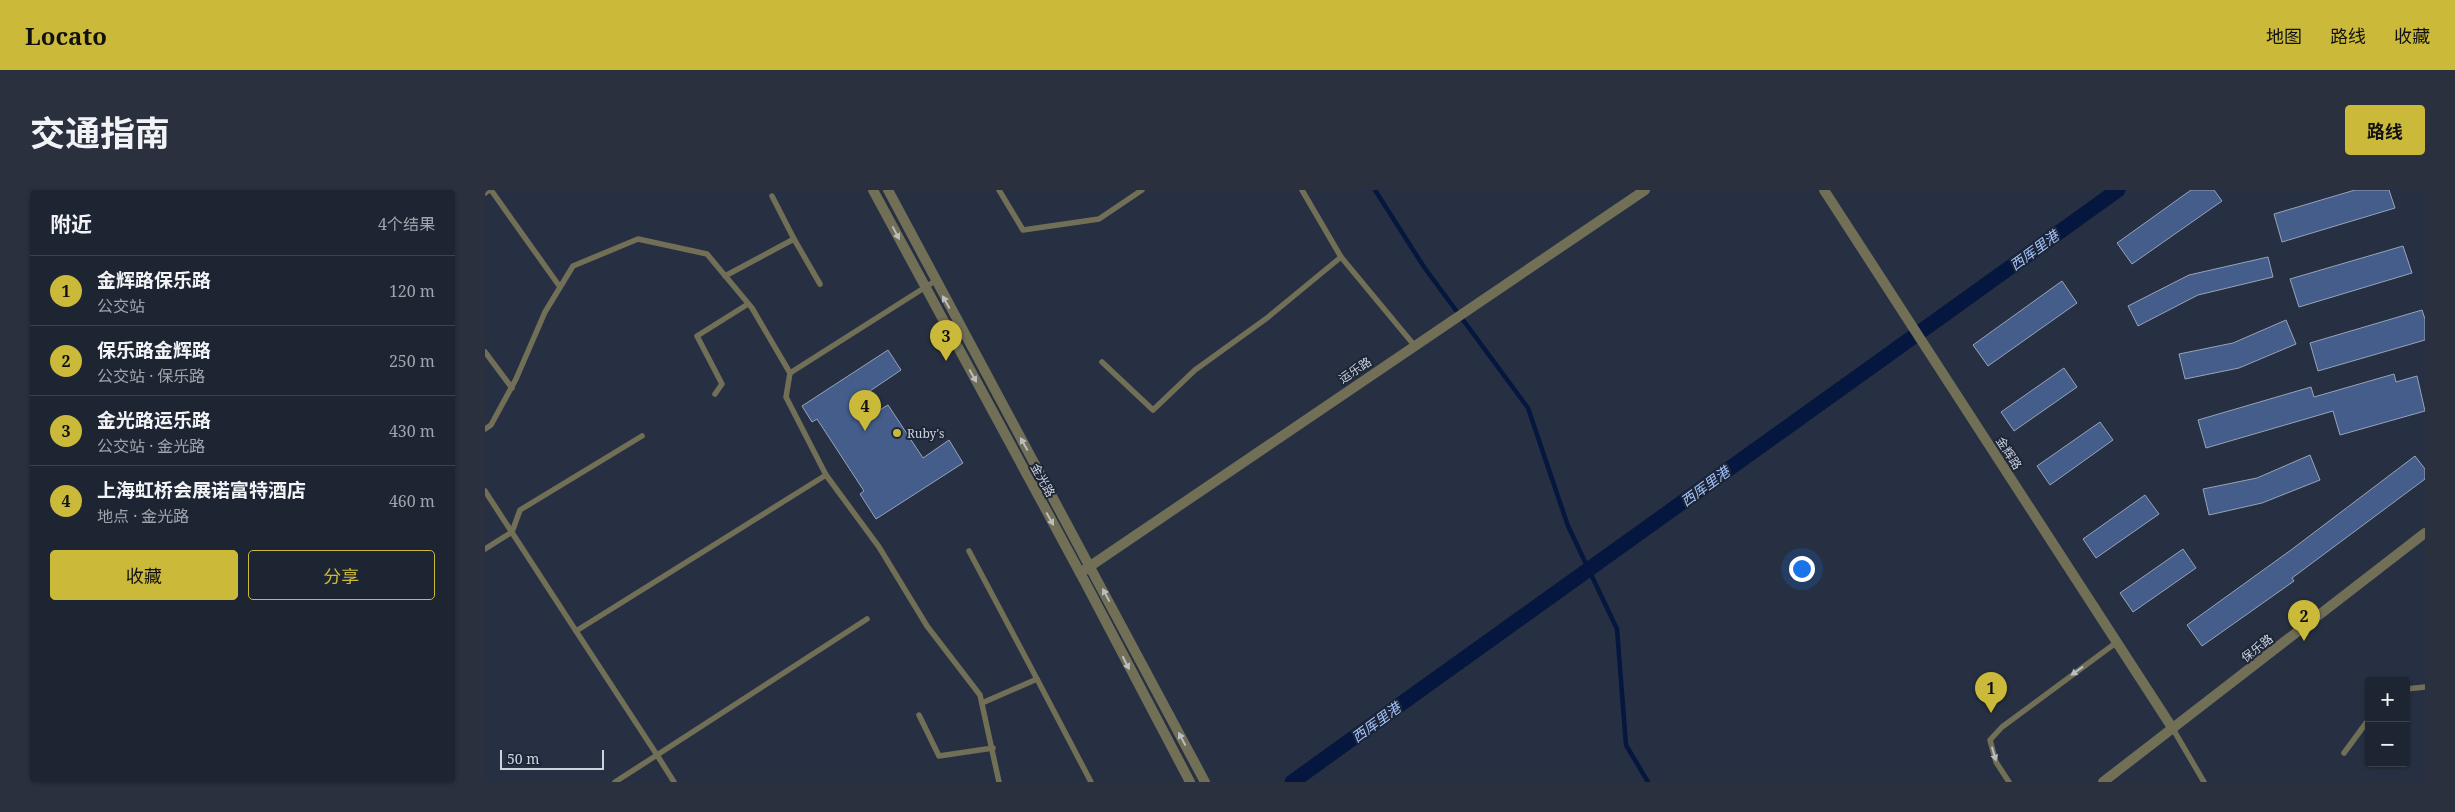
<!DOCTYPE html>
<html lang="zh">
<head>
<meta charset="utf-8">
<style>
  :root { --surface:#1d2432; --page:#2a303e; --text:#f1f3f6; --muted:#a0a4ac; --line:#3b414d; --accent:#cbb939 }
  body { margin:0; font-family:"Noto Serif","Noto Sans SC",serif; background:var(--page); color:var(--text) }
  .controls { position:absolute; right:15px; bottom:15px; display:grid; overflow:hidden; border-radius:5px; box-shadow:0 1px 4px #0004 }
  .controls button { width:45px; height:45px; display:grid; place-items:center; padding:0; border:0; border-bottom:1px solid var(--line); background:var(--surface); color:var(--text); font:25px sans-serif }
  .scale { position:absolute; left:15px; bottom:12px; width:104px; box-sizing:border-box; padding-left:5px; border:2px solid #ccd2de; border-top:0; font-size:14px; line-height:18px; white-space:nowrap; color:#ccd2de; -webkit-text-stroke:4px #1d2637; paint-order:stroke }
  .you { position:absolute; left:1316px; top:378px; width:18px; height:18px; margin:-12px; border:4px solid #fff; border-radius:50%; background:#1a73e8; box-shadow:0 0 0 8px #1a73e833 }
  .badge { display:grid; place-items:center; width:32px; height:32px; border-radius:50%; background:var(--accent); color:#111; font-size:16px; font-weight:700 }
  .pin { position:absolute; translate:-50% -41px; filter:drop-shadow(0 1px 2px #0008) }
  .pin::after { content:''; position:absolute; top:26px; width:18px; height:15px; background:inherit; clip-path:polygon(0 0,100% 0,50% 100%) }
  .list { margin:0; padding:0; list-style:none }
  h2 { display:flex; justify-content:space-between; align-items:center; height:65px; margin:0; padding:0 20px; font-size:21px }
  h2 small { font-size:16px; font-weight:400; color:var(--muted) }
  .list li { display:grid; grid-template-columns:32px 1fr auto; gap:15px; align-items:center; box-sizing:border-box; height:70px; padding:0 20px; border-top:1px solid var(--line) }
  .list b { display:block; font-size:19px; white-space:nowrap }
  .list p { margin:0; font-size:16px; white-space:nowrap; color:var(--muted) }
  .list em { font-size:16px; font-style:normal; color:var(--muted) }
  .actions { display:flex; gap:10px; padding:15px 20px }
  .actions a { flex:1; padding:11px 0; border:1px solid var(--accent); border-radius:5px; text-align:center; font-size:18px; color:var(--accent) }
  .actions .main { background:var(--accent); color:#111 }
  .map { position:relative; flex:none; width:1940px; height:592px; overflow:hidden; border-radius:5px }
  header { display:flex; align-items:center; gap:30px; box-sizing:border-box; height:70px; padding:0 25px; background:var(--accent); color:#111 }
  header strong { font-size:24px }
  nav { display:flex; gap:28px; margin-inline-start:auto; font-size:18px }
  .intro { display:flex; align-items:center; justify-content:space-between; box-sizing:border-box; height:120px; padding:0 30px }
  h1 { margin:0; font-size:35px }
  .button { padding:12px 22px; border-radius:5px; background:var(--accent); color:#111; font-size:18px; font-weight:700 }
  main { display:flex; gap:30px; padding:0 30px }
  aside { flex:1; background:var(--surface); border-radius:5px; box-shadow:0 1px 4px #0004 }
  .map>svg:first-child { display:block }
</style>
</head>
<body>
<header>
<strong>Locato</strong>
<nav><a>地图</a><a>路线</a><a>收藏</a></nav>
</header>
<div class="intro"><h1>交通指南</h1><a class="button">路线</a></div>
<main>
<aside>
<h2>附近<small>4个结果</small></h2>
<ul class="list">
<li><span class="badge">1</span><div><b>金辉路保乐路</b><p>公交站</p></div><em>120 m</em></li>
<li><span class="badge">2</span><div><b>保乐路金辉路</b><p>公交站 · 保乐路</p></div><em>250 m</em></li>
<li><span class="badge">3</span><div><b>金光路运乐路</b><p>公交站 · 金光路</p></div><em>430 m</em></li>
<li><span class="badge">4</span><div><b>上海虹桥会展诺富特酒店</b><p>地点 · 金光路</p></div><em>460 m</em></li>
</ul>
<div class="actions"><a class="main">收藏</a><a>分享</a></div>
</aside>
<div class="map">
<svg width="1940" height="592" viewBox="0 0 1940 592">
  <rect width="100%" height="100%" fill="#273042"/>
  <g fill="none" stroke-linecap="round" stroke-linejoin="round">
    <path stroke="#05173e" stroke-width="4.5" d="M890 0 939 77 1043 218 1083 336 1132 439 1141 555 1163 592"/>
    <path stroke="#05173e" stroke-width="15" d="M807 592 1633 0"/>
  </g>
  <g fill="#455d8b" stroke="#97a3b8">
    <path d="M1706 0H1729L1737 11 1647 74 1632 53Z"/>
    <path d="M1870 0H1904L1910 18 1797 52 1789 24Z"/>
    <path d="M1918 56 1927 83 1814 117 1805 89Z"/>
    <path d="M1783 67 1788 87 1713 105 1653 136 1643 116 1704 85Z"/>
    <path d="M1577 91 1592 113 1503 176 1488 155Z"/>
    <path d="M1937 120 1940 129V150L1833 181 1825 153Z"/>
    <path d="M1801 130 1811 154 1754 178 1700 189 1694 164 1748 153Z"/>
    <path d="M403 160 416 180 382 203 393 221 403 215 438 268 464 250 478 273 391 329 375 304 379 301 332 229 327 232 317 216Z"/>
    <path d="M1579 178 1592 197 1529 241 1516 222Z"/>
    <path d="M1909 184 1911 192 1932 186 1940 221 1855 245 1848 221 1721 258 1713 230 1826 197 1829 207Z"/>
    <path d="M1615 232 1628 250 1565 295 1552 276Z"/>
    <path d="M1825 265 1835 290 1777 313 1724 325 1718 299 1772 288Z"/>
    <path d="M1930 266 1940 279V289L1807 388 1809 391 1717 456 1702 435 1806 360Z"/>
    <path d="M1660 305 1674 324 1611 368 1598 349Z"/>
    <path d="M1698 359 1711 378 1648 422 1635 403Z"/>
  </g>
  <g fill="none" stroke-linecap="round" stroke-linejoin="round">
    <g stroke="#726f57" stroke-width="5.5">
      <path d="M6 0 75 97"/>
      <path d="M514 0 538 40 614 29 657 0"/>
      <path d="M817 0 856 67 929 155"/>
      <path d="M0 3 4 0"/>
      <path d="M287 6 309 49"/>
      <path d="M240 86 309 49 335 94"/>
      <path d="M0 162 27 198"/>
      <path d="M617 172 668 220 710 180 782 128 856 67"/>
      <path d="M305 183 450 91"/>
      <path d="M230 204 237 194 212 146 263 114"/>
      <path d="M0 239 6 235 31 189 60 122 88 76 153 49 222 64 267 118 305 183 301 207 341 285 394 357 442 436 495 505 514 592"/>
      <path d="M0 301 91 441"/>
      <path d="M0 359 27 342 35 320 157 246"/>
      <path d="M484 361 552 489 497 513"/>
      <path d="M552 489 606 592"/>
      <path d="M1921 499 1940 497"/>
      <path d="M434 525 454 566 508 558"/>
      <path d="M1688 539 1719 592"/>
      <path d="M1859 563 1884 529"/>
      <path d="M130 592 172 565 91 441 341 285"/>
      <path d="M189 592 172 565 382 429"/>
      <path d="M1524 592 1511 572 1505 550 1517 537 1632 452"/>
    </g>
    <g stroke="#726f57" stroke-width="10">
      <path d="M388 0 600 392 705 592"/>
      <path d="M403 0 720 592"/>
      <path d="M1339 0 1688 539"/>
      <path d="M595 383 1160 0"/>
      <path d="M1618 592 1940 343"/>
    </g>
  </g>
  <defs><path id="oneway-solid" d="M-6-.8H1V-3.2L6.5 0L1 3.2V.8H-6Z" transform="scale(1.25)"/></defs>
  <g fill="#babec3">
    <use href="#oneway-solid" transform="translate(411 43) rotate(62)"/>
    <use href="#oneway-solid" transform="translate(461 112) rotate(-119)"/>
    <use href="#oneway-solid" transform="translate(488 186) rotate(61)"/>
    <use href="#oneway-solid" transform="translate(539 254) rotate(-119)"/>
    <use href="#oneway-solid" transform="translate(565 329) rotate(61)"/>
    <use href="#oneway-solid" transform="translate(621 405) rotate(-118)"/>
    <use href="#oneway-solid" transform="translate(641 473) rotate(63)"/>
    <use href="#oneway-solid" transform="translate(1592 481) rotate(144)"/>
    <use href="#oneway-solid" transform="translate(697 549) rotate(-118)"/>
    <use href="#oneway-solid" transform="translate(1509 564) rotate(74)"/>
  </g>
  <circle fill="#cbb939" stroke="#1d2637" stroke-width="2" cx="412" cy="243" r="5"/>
  <g text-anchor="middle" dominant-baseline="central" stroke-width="4" stroke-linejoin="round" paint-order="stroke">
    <g font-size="12" fill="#ccd2de" stroke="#1d2637">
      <text transform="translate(870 180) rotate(-34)">运乐路</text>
      <text transform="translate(1524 263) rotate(57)">金辉路</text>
      <text transform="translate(558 290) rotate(61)">金光路</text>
      <text transform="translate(1772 458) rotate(-38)">保乐路</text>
    </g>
    <g font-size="12" fill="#ccd2de" stroke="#1d2637" text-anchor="start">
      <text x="422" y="243">Ruby's</text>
    </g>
    <g font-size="14" font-style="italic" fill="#a4c3fc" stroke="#1d2637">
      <text transform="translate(1549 60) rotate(-36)">西厍里港</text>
      <text transform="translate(1220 296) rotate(-36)">西厍里港</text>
      <text transform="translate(891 532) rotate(-36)">西厍里港</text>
    </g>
  </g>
</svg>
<div class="controls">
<button>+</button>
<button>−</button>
</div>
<div class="scale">50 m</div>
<div class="you"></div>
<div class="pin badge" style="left:1506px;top:523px">1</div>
<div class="pin badge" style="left:1819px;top:451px">2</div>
<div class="pin badge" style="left:461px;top:171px">3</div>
<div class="pin badge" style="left:380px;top:241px">4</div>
</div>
</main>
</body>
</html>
